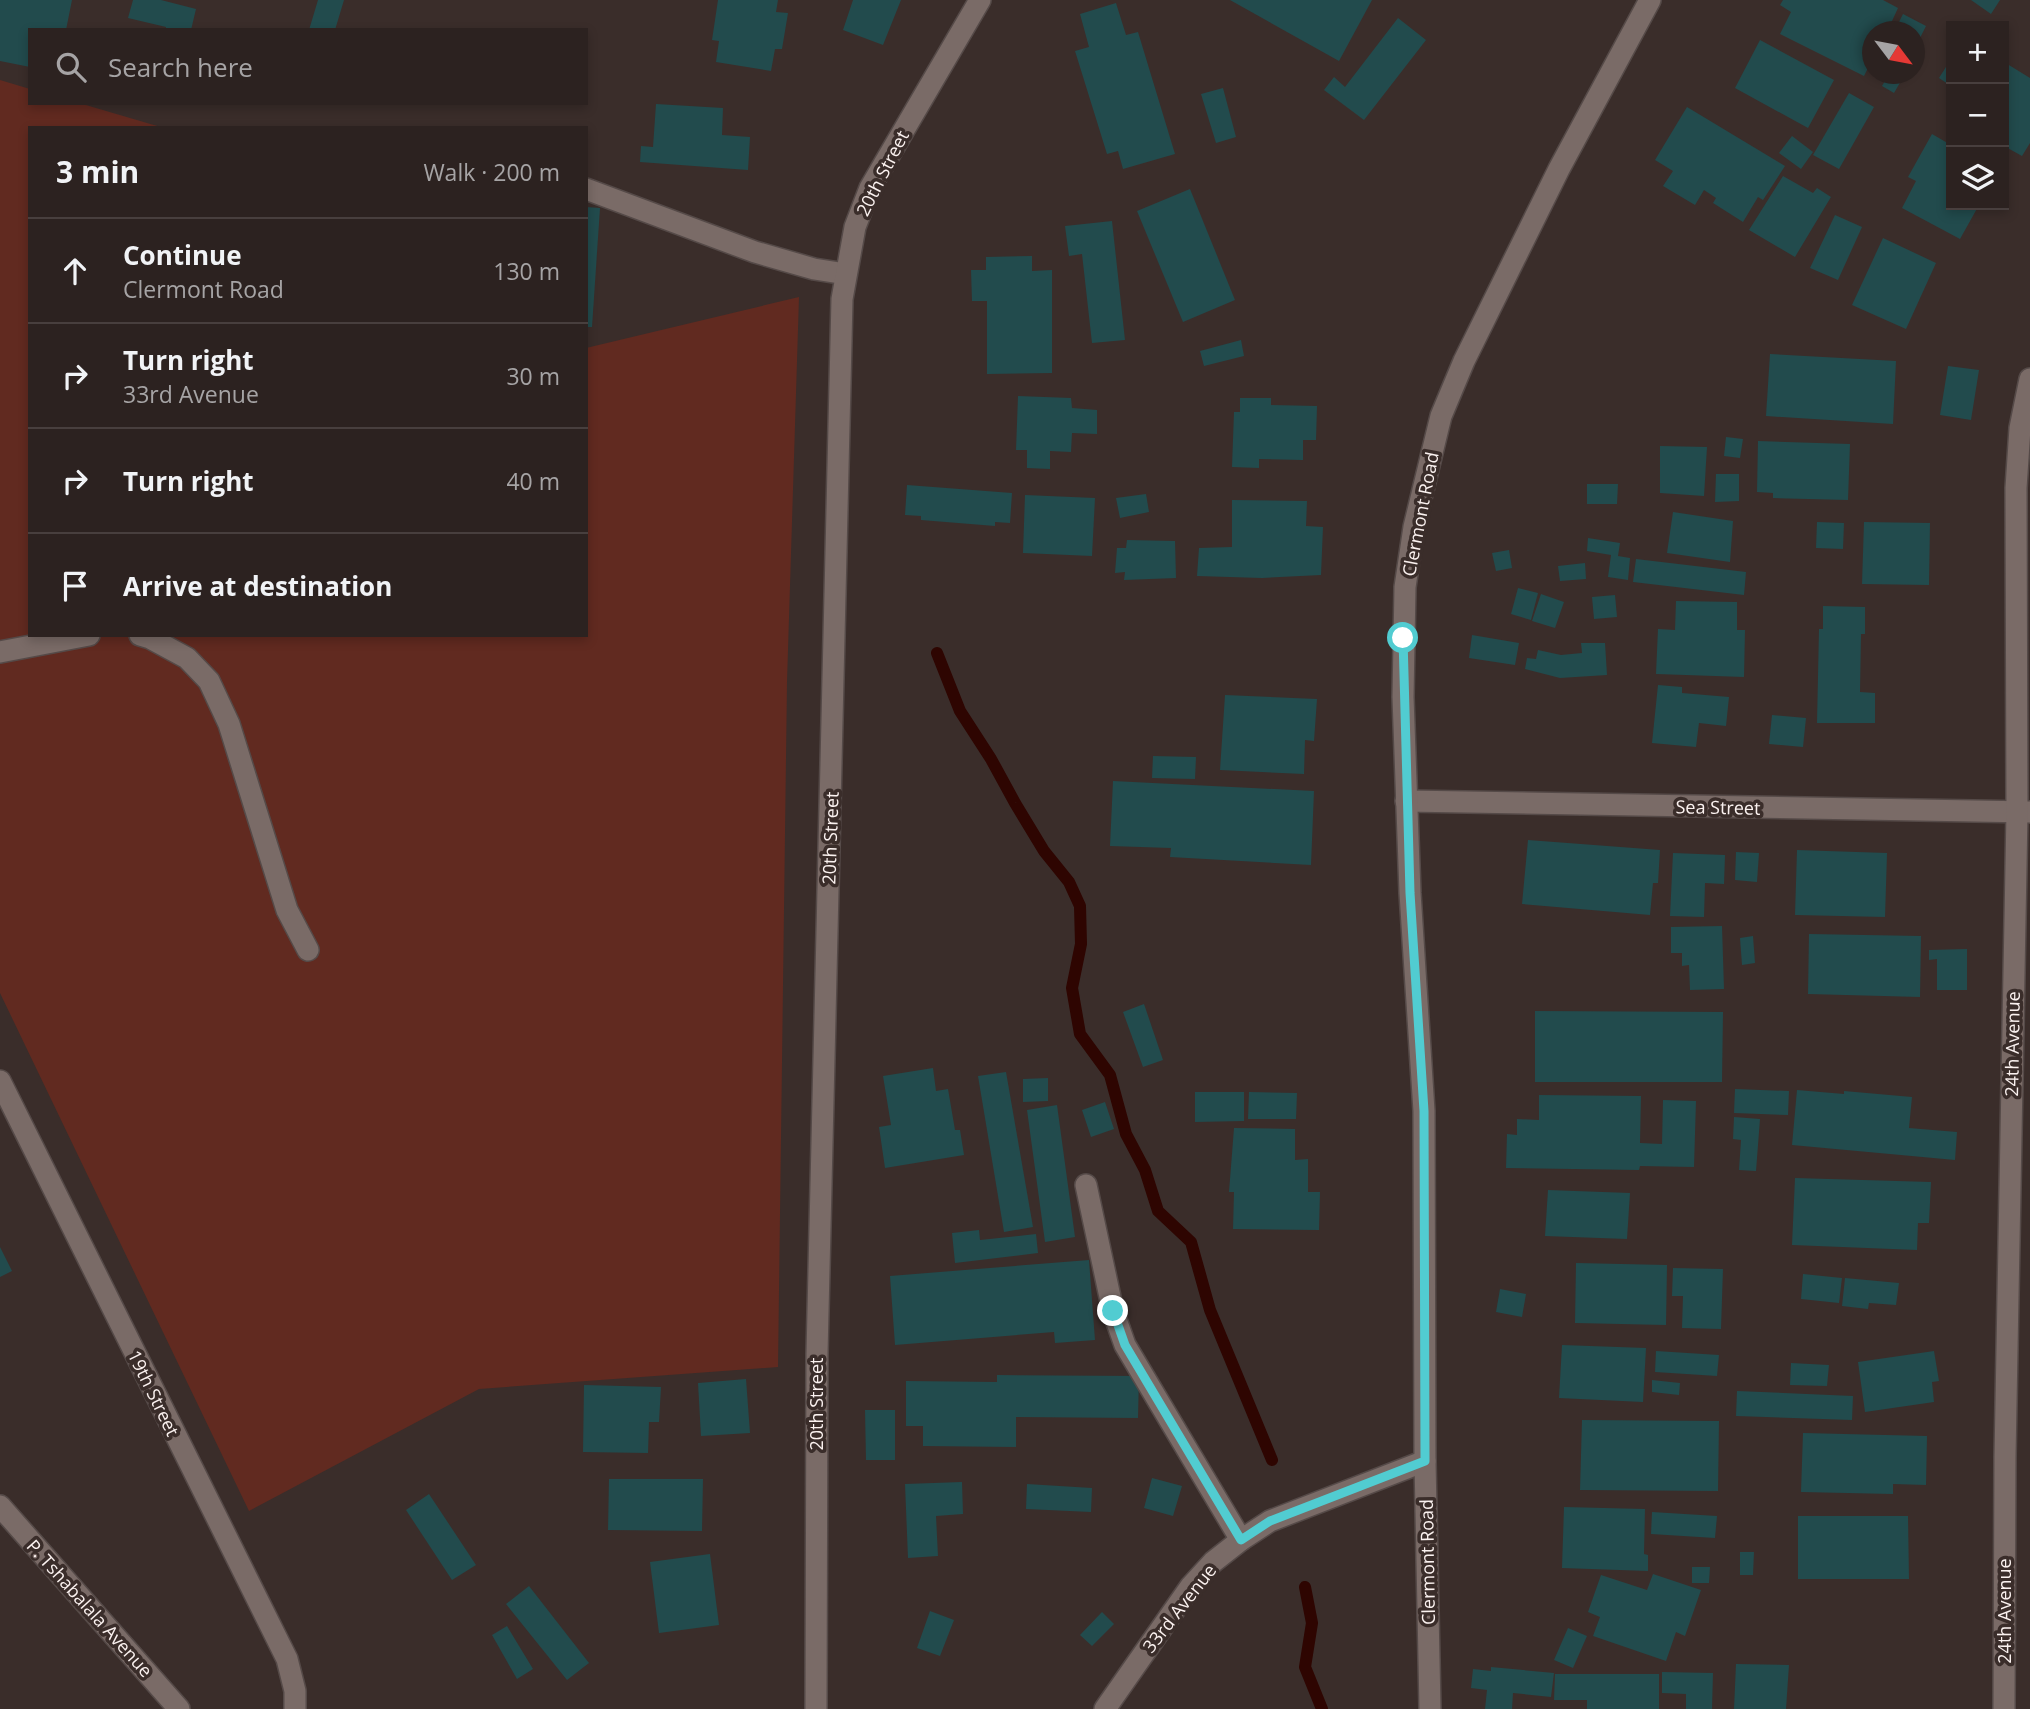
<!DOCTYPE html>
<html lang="en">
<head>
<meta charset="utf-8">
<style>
  :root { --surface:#2c2220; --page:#382f2d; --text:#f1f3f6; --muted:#a6a4a5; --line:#483f3e }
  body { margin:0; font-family:"Open Sans",sans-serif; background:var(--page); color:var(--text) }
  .controls { position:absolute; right:21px; top:21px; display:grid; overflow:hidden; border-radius:0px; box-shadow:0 4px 10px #0003 }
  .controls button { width:63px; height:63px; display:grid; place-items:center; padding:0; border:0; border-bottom:2px solid var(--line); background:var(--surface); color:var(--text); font:35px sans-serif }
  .compass { position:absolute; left:1862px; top:21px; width:63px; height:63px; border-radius:50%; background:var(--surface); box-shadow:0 4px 10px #0003; rotate:122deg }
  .stop { position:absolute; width:21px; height:21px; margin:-16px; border:5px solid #51ccd1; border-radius:50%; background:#fff }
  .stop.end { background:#51ccd1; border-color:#fff; box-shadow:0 2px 7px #0008 }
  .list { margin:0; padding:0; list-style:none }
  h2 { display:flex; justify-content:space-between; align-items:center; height:91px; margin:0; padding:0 28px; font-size:30px }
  h2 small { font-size:23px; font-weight:400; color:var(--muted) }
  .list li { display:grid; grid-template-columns:46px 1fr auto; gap:21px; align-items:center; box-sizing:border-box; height:105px; padding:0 28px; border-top:2px solid var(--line) }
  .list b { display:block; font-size:26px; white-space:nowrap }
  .list p { margin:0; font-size:23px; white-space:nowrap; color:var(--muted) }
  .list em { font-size:23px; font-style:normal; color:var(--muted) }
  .icon { flex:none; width:38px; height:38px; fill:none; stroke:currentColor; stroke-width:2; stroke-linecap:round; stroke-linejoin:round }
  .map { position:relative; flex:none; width:2030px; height:1709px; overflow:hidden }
  .search { position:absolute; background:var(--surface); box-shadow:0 4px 10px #0003; left:28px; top:28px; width:560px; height:77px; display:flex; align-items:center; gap:18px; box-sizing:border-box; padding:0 24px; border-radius:0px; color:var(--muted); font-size:26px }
  .panel { position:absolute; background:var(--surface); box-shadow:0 4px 10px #0003; left:28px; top:126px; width:560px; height:511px; border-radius:0px }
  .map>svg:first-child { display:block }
</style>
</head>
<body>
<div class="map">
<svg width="2030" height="1709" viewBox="0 0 2030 1709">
  <rect width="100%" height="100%" fill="#3a2d2a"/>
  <path fill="#612a20" d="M0 80 30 89V103H79L164 128H30V635H586V348L799 297 787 682 778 1367 479 1389 249 1511 0 993Z"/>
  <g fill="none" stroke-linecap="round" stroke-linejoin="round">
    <g stroke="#2e0501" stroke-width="12">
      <path d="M937 653 960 711 991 759 1015 803 1044 851 1069 882 1080 906 1081 944 1072 988 1080 1034 1110 1075 1126 1134 1145 1170 1158 1211 1191 1242 1210 1310 1272 1460"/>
      <path d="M1305 1587 1312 1623 1305 1667 1322 1709"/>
    </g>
  </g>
  <g fill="#224b4d">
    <path d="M0 0H72L66 30H30V67L0 61Z"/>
    <path d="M133 0H161L196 9 191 30H166V27L128 18Z"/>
    <path d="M318 0H344L335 30H309Z"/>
    <path d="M718 0H778L776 12 788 13 782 49H775L771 71 716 62 719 41 712 40Z"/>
    <path d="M853 0H901L883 45 843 30Z"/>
    <path d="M1230 0H1372L1339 61Z"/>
    <path d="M1783 0H1883L1898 8 1887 32H1872V60L1864 76 1780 34 1791 12 1780 5Z"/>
    <path d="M1971 0H2000L1991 14Z"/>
    <path d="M1116 3 1126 35 1138 32 1175 154 1123 169 1118 151 1107 154 1075 51 1089 47 1080 14Z"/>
    <path d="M1903 14 1926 26 1914 50V32H1894Z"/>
    <path d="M1398 18 1426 40 1364 120 1324 90 1334 77 1345 87Z"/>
    <path d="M1760 40 1834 80 1808 128 1735 88Z"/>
    <path d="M1951 59V86L1939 78Z"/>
    <path d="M2004 62 2030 78V143L2022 156 2004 146Z"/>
    <path d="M1889 74H1905L1894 93 1882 86Z"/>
    <path d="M1223 88 1236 137 1216 143 1201 94Z"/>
    <path d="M1849 93 1874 107 1839 169 1813 155Z"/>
    <path d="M656 104 723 108 722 135 750 137 748 170 640 162 641 146 653 147Z"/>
    <path d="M1687 107 1785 166 1763 200 1758 197 1743 222 1713 203 1716 198 1704 190 1695 205 1663 186 1673 171 1655 160Z"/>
    <path d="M1932 134 1951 145V205H1979L1960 239 1902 208 1916 181 1908 177Z"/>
    <path d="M1792 136 1813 152 1801 169 1779 153Z"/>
    <path d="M1783 176 1813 193 1817 188 1831 197 1795 257 1749 230Z"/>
    <path d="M1190 189 1235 300 1183 322 1137 211Z"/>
    <path d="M586 207 600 208 592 327H586Z"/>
    <path d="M1835 215 1862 227 1838 280 1810 268Z"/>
    <path d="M1112 221 1125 340 1092 343 1082 254 1069 256 1065 226Z"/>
    <path d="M1883 238 1936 263 1906 329 1852 305Z"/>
    <path d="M1032 256V271L1052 270V373L987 374V301H972L971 270H986V257Z"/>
    <path d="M1241 340 1244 356 1204 366 1200 351Z"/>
    <path d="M1770 354 1896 361 1893 424 1766 416Z"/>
    <path d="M1948 366 1979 370 1971 420 1940 415Z"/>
    <path d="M1018 396 1071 398 1072 408 1097 410V434L1072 433 1071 452 1050 451V469L1027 468V450H1016Z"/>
    <path d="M1240 398H1271V405L1317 406 1316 440H1303V460L1259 459V468L1232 467 1234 412H1240Z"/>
    <path d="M1726 437 1743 439 1740 458 1724 456Z"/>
    <path d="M1758 441 1850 444 1848 500 1773 498V493L1757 492Z"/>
    <path d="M1660 446 1707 447 1704 496 1660 493Z"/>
    <path d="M1716 474H1739V501L1715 502Z"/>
    <path d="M1587 484H1618L1617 504H1587Z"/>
    <path d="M907 485 1012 493 1010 523 995 522V526L921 520V516L905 515Z"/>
    <path d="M1146 494 1149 512 1120 518 1116 498Z"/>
    <path d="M1025 495 1095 498 1092 556 1023 553Z"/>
    <path d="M1232 500 1307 501 1306 526 1323 527 1321 575 1262 578 1197 576 1199 548 1232 547Z"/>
    <path d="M1673 512 1733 521 1730 562 1667 553Z"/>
    <path d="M1817 522 1844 523 1843 549 1816 548Z"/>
    <path d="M1864 522 1930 523 1929 585 1862 584Z"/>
    <path d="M1588 538 1620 543 1618 556 1630 558 1628 580 1608 577 1611 555 1587 551Z"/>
    <path d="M1127 540 1175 541 1176 578 1124 580 1125 572 1115 573 1117 548H1126Z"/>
    <path d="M1509 550 1512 568 1496 571 1492 553Z"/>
    <path d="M1636 559 1746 572 1744 595 1633 582Z"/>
    <path d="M1585 563 1586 579 1560 581 1558 566Z"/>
    <path d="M1518 588 1538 593 1531 620 1511 614Z"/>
    <path d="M1541 594 1564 602 1555 628 1532 621Z"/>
    <path d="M1615 595 1617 617 1594 619 1592 597Z"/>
    <path d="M1676 601 1737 602V630H1745L1744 677 1656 674 1658 629 1675 630Z"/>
    <path d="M1823 606 1865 607V634H1861L1860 692 1875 693V723H1817L1819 629H1823Z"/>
    <path d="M1472 635 1519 643 1515 665 1469 658Z"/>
    <path d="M1581 643H1605L1607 675 1560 678 1525 669 1527 658 1536 659 1538 650 1561 655 1582 653Z"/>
    <path d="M1658 685 1682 687V693L1729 697 1726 726 1699 723 1696 747 1652 743Z"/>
    <path d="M1225 695 1317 699 1314 741 1305 740 1304 774 1220 770Z"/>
    <path d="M1772 715 1806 718 1803 747 1769 744Z"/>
    <path d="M1153 756 1196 757 1195 779 1152 778Z"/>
    <path d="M1113 781 1314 791 1311 865 1170 857 1171 848 1110 846Z"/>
    <path d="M1528 840 1660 850 1658 883H1653L1650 915 1522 904Z"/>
    <path d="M1797 850 1887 853 1885 917 1795 915Z"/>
    <path d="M1736 852 1759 853 1757 882 1735 880Z"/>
    <path d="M1673 853 1725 855 1724 884 1705 883 1704 917 1670 916Z"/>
    <path d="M1722 926 1724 989 1690 990 1689 965 1682 966V953H1671V927Z"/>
    <path d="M1809 934 1921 936 1920 997 1808 994Z"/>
    <path d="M1753 936 1755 963 1742 965 1740 938Z"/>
    <path d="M1967 949V990H1937V959L1929 960V950Z"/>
    <path d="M1144 1004 1163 1060 1143 1067 1123 1012Z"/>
    <path d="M1535 1011 1723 1012 1722 1082H1535Z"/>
    <path d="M933 1068 936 1091 948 1089 955 1130H960L964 1155 885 1168 879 1127 891 1125 883 1076Z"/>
    <path d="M1006 1072 1033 1227 1004 1232 978 1076Z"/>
    <path d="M1048 1078V1101L1023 1102V1079Z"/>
    <path d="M1735 1089 1789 1091 1788 1115 1734 1113Z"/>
    <path d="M1797 1090 1844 1094V1091L1912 1097 1909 1128 1957 1132 1955 1160 1792 1145Z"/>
    <path d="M1195 1092H1244V1121L1195 1122Z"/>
    <path d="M1249 1092 1297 1093 1296 1119H1248Z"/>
    <path d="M1539 1095 1641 1096 1640 1143 1662 1144 1663 1100 1696 1101 1694 1167 1640 1166 1639 1170 1506 1168 1507 1134 1517 1135V1119L1539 1120Z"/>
    <path d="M1105 1102 1114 1129 1091 1137 1082 1110Z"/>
    <path d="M1057 1105 1075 1237 1045 1242 1027 1110Z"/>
    <path d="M1734 1117 1760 1119 1756 1171 1739 1170 1741 1140 1733 1139Z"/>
    <path d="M1234 1128 1295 1129V1160L1308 1159V1192H1320L1319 1230 1233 1229 1234 1192H1229Z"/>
    <path d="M1795 1178 1931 1182 1929 1223H1918L1917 1250 1792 1245Z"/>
    <path d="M1548 1190 1630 1193 1627 1239 1545 1236Z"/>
    <path d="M979 1230 980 1240 1036 1234 1038 1253 955 1263 952 1233Z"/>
    <path d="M0 1247 12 1271 0 1277Z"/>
    <path d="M1089 1260 1095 1340 1055 1343 1054 1332 895 1345 890 1276Z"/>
    <path d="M1576 1263 1667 1265 1666 1325 1575 1323Z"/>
    <path d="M1673 1268 1723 1269 1721 1329 1682 1328 1683 1296H1672Z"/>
    <path d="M1803 1274 1842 1278 1839 1303 1801 1299Z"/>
    <path d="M1845 1278 1899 1283 1896 1305 1869 1303 1868 1309 1842 1306Z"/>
    <path d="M1500 1289 1526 1294 1522 1317 1496 1312Z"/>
    <path d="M1562 1345 1646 1348 1643 1402 1559 1398Z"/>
    <path d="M1656 1351 1719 1355 1717 1376 1655 1372Z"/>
    <path d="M1934 1351 1939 1381 1932 1382 1934 1402 1865 1412 1858 1362Z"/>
    <path d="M1791 1363 1829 1365 1827 1386 1790 1385Z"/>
    <path d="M997 1375 1139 1376 1138 1418 1016 1417V1447L923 1446V1426H906V1381L997 1382Z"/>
    <path d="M746 1379 750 1433 701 1436 698 1383Z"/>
    <path d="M1652 1380 1680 1383 1679 1395 1652 1392Z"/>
    <path d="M584 1385 661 1387 659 1422H649L648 1453 583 1452Z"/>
    <path d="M1737 1391 1853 1396 1852 1420 1736 1416Z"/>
    <path d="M865 1410H895V1460H866Z"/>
    <path d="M1582 1420 1719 1421 1718 1491 1580 1490Z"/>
    <path d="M1803 1433 1927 1436 1926 1485 1893 1484V1494L1801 1492Z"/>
    <path d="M1152 1478 1182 1486 1173 1516 1144 1508Z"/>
    <path d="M609 1479H703L702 1531 608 1530Z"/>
    <path d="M962 1482 963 1514 936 1516 938 1556 908 1558 905 1484Z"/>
    <path d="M1027 1484 1092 1488 1091 1512 1026 1509Z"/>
    <path d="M429 1494 476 1565 452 1580 406 1510Z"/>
    <path d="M1564 1507 1645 1509 1644 1554 1648 1555V1571L1562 1568Z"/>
    <path d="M1652 1512 1717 1516 1715 1538 1651 1534Z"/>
    <path d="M1798 1516H1908L1909 1579H1798Z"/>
    <path d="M1740 1552H1754L1753 1575H1740Z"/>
    <path d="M710 1554 719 1625 659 1633 650 1562Z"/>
    <path d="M1692 1567H1710L1709 1583H1692Z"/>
    <path d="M1653 1574 1701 1590 1685 1636 1676 1632 1666 1661 1593 1636 1600 1617 1588 1612 1601 1575 1647 1590Z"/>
    <path d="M529 1586 589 1663 567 1680 506 1604Z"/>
    <path d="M930 1611 954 1620 940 1656 917 1648Z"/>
    <path d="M1102 1612 1114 1624 1092 1646 1080 1635Z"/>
    <path d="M507 1626 533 1669 517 1679 492 1635Z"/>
    <path d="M1568 1628 1587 1636 1573 1668 1554 1660Z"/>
    <path d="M1736 1664 1789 1665 1786 1709H1734Z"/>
    <path d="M1491 1667 1554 1673 1551 1697 1513 1693 1512 1709H1485L1487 1690 1471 1688 1473 1669 1491 1671Z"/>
    <path d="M1662 1672 1713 1673 1712 1709H1686V1694L1662 1693Z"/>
    <path d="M1555 1674H1659V1709H1587V1700H1554Z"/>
  </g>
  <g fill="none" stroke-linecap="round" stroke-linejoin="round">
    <defs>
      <g id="minor">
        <path d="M586 189 755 252 814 269 846 274"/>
        <path d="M140 635 150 638 187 658 209 681 229 724 287 910 308 950"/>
        <path d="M0 652 89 635"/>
        <path d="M1406 801 2030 812"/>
        <path d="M0 1081 287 1659 295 1691V1709"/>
        <path d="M1086 1185 1113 1311 1125 1345 1241 1540"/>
        <path d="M0 1506 179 1709"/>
        <path d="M816 1709 817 1354 842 299 855 227 870 188 980 0"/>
        <path d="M1105 1709 1191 1586 1213 1562 1241 1540 1270 1521 1425 1461"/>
        <path d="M1430 1709 1425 1461 1424 1111 1410 893 1403 697 1405 587 1414 527 1441 416 1464 361 1559 169 1650 0"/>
        <path d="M2004 1709 2005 1457 2017 812 2016 488 2020 428 2030 379"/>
      </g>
    </defs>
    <use href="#minor" stroke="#554a48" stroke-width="24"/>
    <use href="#minor" stroke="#7a6b67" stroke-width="21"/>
  </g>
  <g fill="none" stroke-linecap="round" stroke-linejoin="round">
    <path stroke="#51ccd1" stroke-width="9" d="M1113 1311 1125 1345 1241 1540 1270 1521 1425 1461 1424 1111 1410 893 1403 638"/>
  </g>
  <g text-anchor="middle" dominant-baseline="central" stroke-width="7" stroke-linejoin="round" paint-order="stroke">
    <g font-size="18" fill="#fbf2f0" stroke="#3a2d2a">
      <text transform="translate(882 173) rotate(-63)">20th Street</text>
      <text transform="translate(1420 514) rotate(-79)">Clermont Road</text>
      <text transform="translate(1718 807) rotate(1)">Sea Street</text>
      <text transform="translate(830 838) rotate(-88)">20th Street</text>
      <text transform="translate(2012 1044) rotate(-89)">24th Avenue</text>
      <text transform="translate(154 1393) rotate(64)">19th Street</text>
      <text transform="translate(816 1404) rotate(-90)">20th Street</text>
      <text transform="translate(1427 1562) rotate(-91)">Clermont Road</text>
      <text transform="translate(90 1608) rotate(48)">P. Tshabalala Avenue</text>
      <text transform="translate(1179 1608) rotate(-52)">33rd Avenue</text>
      <text transform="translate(2004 1611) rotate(-90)">24th Avenue</text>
    </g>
  </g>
</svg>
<div class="controls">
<button>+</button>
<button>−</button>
<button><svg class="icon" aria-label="layers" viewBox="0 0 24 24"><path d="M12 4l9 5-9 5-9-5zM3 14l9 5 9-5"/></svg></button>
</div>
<svg class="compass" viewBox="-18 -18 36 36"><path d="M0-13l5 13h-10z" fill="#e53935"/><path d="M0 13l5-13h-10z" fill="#a6a4a5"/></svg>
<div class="stop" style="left:1403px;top:638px"></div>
<div class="stop end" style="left:1113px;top:1311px"></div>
<div class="search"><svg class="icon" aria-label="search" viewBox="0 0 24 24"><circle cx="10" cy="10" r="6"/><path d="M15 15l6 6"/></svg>Search here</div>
<section class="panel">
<h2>3 min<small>Walk · 200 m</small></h2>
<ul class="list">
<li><svg class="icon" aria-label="ahead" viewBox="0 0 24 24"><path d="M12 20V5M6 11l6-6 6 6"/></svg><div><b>Continue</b><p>Clermont Road</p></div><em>130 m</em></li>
<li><svg class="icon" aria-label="right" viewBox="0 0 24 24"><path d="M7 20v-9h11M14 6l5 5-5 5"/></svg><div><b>Turn right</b><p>33rd Avenue</p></div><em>30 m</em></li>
<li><svg class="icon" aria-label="right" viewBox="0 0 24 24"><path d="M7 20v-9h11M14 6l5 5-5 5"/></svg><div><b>Turn right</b></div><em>40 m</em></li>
<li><svg class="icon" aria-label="arrive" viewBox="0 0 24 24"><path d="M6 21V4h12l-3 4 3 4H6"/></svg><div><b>Arrive at destination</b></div></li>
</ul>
</section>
</div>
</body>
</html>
